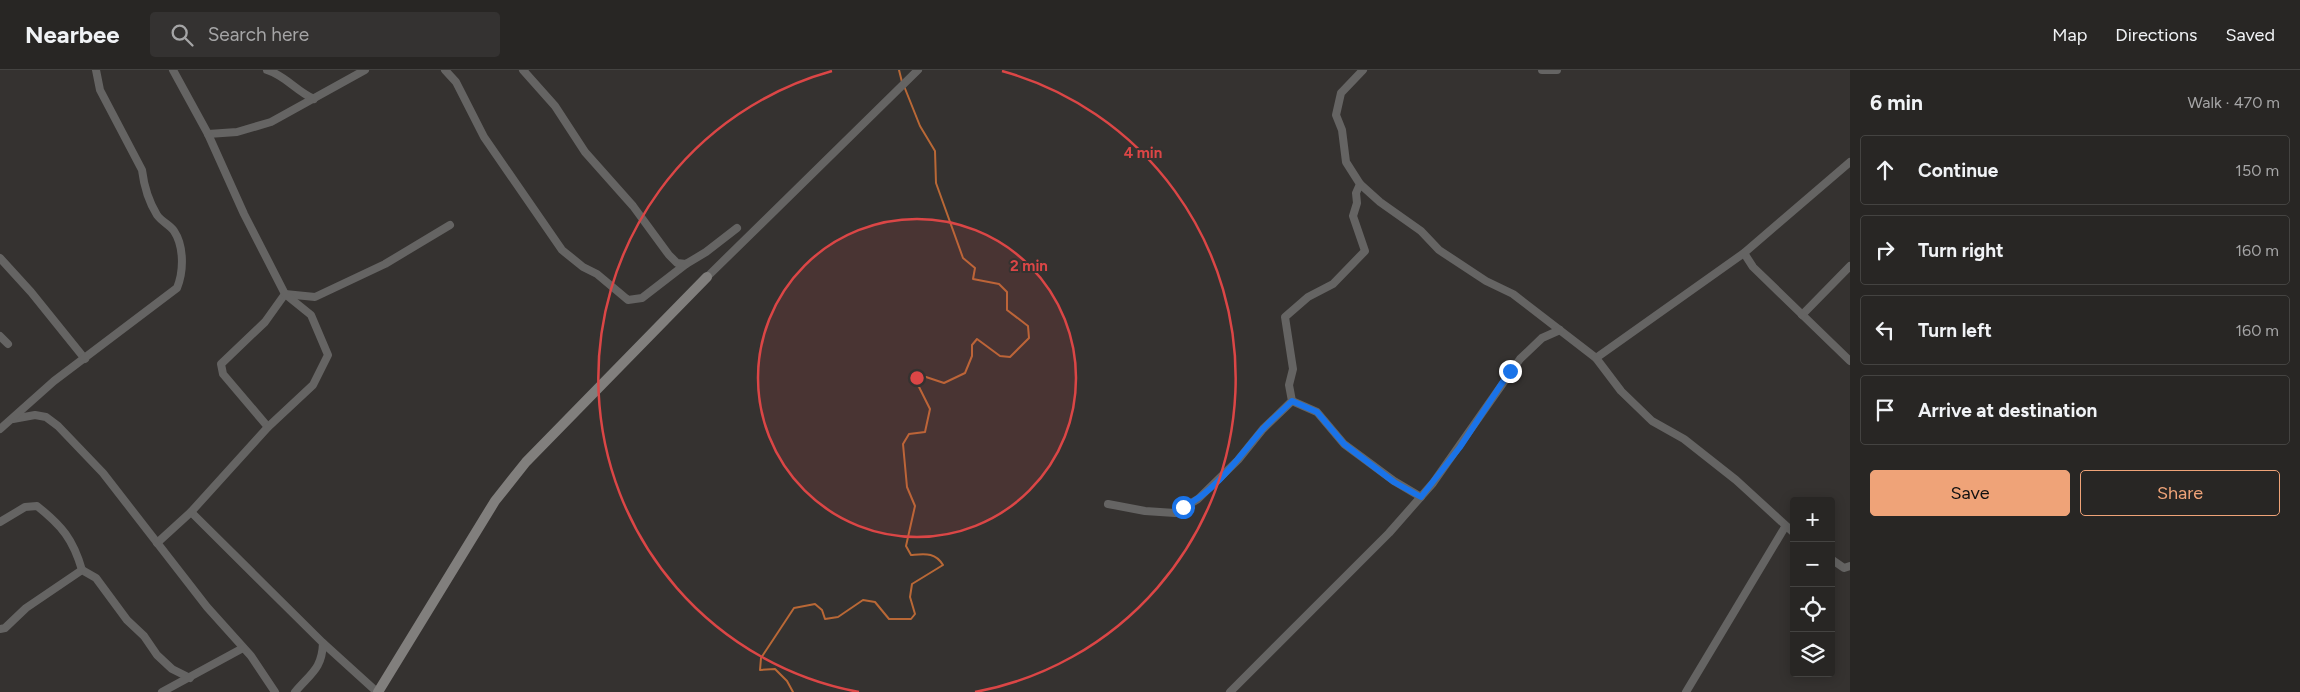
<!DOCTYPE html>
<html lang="en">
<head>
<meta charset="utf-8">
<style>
  :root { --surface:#282624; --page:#343231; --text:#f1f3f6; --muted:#a5a5a6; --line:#444341; --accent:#efa378 }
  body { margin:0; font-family:Figtree,sans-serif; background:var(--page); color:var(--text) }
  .controls { position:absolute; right:15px; bottom:15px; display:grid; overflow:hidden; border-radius:5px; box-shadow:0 2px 12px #0003 }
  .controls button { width:45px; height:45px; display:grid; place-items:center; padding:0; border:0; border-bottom:1px solid var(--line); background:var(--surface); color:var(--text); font:25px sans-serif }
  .stop { position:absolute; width:15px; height:15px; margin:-11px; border:4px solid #1a73e8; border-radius:50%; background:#fff }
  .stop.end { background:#1a73e8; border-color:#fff; box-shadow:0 1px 5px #0008 }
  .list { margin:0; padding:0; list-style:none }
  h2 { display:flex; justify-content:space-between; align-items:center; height:65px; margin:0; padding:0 20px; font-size:21px }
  h2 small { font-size:16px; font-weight:400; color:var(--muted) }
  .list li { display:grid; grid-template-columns:32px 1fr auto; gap:15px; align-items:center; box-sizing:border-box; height:70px; margin:0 10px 10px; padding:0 10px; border:1px solid var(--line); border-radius:5px }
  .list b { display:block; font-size:19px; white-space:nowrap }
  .list em { font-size:16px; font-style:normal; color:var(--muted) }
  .actions { display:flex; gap:10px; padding:15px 20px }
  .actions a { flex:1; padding:11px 0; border:1px solid var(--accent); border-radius:5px; text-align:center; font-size:18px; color:var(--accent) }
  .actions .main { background:var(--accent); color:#111 }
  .icon { flex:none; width:28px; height:28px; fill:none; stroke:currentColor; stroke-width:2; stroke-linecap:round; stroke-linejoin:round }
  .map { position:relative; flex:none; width:1850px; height:622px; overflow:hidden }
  header { display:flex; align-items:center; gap:30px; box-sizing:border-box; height:70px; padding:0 25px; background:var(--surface); border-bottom:1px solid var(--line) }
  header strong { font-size:24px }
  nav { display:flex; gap:28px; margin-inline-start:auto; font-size:18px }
  .search { width:350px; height:45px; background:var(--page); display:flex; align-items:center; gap:12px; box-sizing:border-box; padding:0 18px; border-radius:5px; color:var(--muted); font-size:19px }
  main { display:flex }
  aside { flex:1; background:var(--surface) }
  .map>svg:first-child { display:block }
</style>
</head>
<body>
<header>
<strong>Nearbee</strong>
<div class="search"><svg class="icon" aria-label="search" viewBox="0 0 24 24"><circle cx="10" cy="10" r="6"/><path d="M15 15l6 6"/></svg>Search here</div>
<nav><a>Map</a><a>Directions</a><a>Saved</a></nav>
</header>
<main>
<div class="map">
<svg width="1850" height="622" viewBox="0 0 1850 622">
  <rect width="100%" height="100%" fill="#353230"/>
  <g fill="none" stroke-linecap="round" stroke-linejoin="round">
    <g stroke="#b96836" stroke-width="2">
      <path d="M899 0 902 12"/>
      <path d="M793 622 787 611 775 599 760 600 761 588 794 538 815 534 822 540 825 549 838 547 863 530 875 532 889 549H911L915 544 910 527 912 514 943 495C935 482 925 484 911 485L906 476 915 436 907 417 903 374 909 364 925 362 930 339 919 317 910 309 926 307 944 313 965 303 972 286V275L977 269 1000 286 1010 287 1029 268 1028 256 1007 240V222L999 214 973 209 975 198 963 188 936 113 935 81 920 56 904 16"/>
    </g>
    <g stroke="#656463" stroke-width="8">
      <path d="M267 0C286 6 296 21 314 29"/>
      <path d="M445 0 456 12 484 67 562 180 583 197 597 204 628 230 642 228 686 194"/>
      <path d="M523 0 555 36 585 82 633 136 669 185 677 193 686 194 706 182 737 158"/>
      <path d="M1542 0H1557"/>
      <path d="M208 64 237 62 271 52 365 0"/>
      <path d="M1360 114 1380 132 1421 161 1439 180 1486 211 1513 224 1596 288 1621 321 1652 351 1684 369 1736 410 1794 463"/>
      <path d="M1744 183 1753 197 1850 291"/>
      <path d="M0 188 31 222 85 289"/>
      <path d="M707 207 918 0"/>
      <path d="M1802 245 1850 196"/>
      <path d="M0 266 8 274"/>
      <path d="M1596 288 1744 183 1850 92"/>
      <path d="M1292 331 1317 342 1344 374 1394 411 1421 427"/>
      <path d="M13 349 35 345 46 347 58 356 103 403 207 537 251 586 275 622"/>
      <path d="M268 357 223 304 221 294 265 252 285 224 315 227 385 194 450 155"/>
      <path d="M0 359 54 311 177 218C184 201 184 176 174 161 170 155 162 152 157 145 149 132 144 116 142 100L100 20 96 0"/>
      <path d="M1108 434 1145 441 1175 443 1198 429 1238 390 1263 359 1292 331 1289 315 1293 299 1285 247 1308 227 1333 214 1365 181 1353 146 1357 133 1356 123 1360 114 1346 92 1342 60 1336 45 1341 23 1363 0"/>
      <path d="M191 442 323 573C322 599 311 603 295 622"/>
      <path d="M0 452 25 437 37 436C62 456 73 469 82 500"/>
      <path d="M157 473 191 442 268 357 313 315 328 285 311 245 285 224 244 144 208 64 173 0"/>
      <path d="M1831 489 1844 498 1850 496"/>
      <path d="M0 559 5 558 26 538 82 500 96 508 127 550 144 566 157 585 172 599 190 608"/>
      <path d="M323 573 377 622"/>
      <path d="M162 622 243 578"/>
      <path d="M1230 622 1389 463 1433 413 1520 289 1542 268 1560 260"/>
      <path d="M1686 622 1785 457"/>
    </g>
    <path stroke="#817f7d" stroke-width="10" d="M378 622 495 431 526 392 707 207"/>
  </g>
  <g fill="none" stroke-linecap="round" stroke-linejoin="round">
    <path stroke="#1a73e8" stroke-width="6" d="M1183 437C1216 421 1238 388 1261 361 1271 350 1282 341 1292 331L1317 342 1344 374 1394 412 1421 427 1460 377 1510 301"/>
  </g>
  <circle cx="917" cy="308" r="159" fill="#db4646" fill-opacity=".12"/>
  <g fill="none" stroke="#db4646" stroke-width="2.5">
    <circle cx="917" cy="308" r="159"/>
    <path d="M859 622A319 319 0 0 1 832 1M1002 1A319 319 0 0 1 975 622"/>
  </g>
  <circle cx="917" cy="308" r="8" fill="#db4646" stroke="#353230" stroke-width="2.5"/>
  <g font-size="15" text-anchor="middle" font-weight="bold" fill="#db4646" stroke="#353230" stroke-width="4" stroke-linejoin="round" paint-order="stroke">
    <text x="1143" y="88">4 min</text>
    <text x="1029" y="201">2 min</text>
  </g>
</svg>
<div class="controls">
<button>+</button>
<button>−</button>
<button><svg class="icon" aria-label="locate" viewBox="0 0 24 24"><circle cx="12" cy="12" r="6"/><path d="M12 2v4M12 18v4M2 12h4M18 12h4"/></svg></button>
<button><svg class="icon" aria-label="layers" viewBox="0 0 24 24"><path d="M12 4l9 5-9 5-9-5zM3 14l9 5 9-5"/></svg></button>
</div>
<div class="stop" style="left:1183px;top:437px"></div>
<div class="stop end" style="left:1510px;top:301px"></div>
</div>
<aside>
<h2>6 min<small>Walk · 470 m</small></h2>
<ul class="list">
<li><svg class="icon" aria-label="ahead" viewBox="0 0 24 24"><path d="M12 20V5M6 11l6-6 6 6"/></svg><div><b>Continue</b></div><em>150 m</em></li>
<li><svg class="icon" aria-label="right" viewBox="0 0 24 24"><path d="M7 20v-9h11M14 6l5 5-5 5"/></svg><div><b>Turn right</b></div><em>160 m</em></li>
<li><svg class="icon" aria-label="left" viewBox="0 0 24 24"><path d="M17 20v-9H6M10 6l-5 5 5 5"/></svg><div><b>Turn left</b></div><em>160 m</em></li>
<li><svg class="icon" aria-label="arrive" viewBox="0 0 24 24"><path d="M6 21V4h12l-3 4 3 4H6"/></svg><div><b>Arrive at destination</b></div></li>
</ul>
<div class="actions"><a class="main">Save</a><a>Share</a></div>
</aside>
</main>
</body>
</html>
